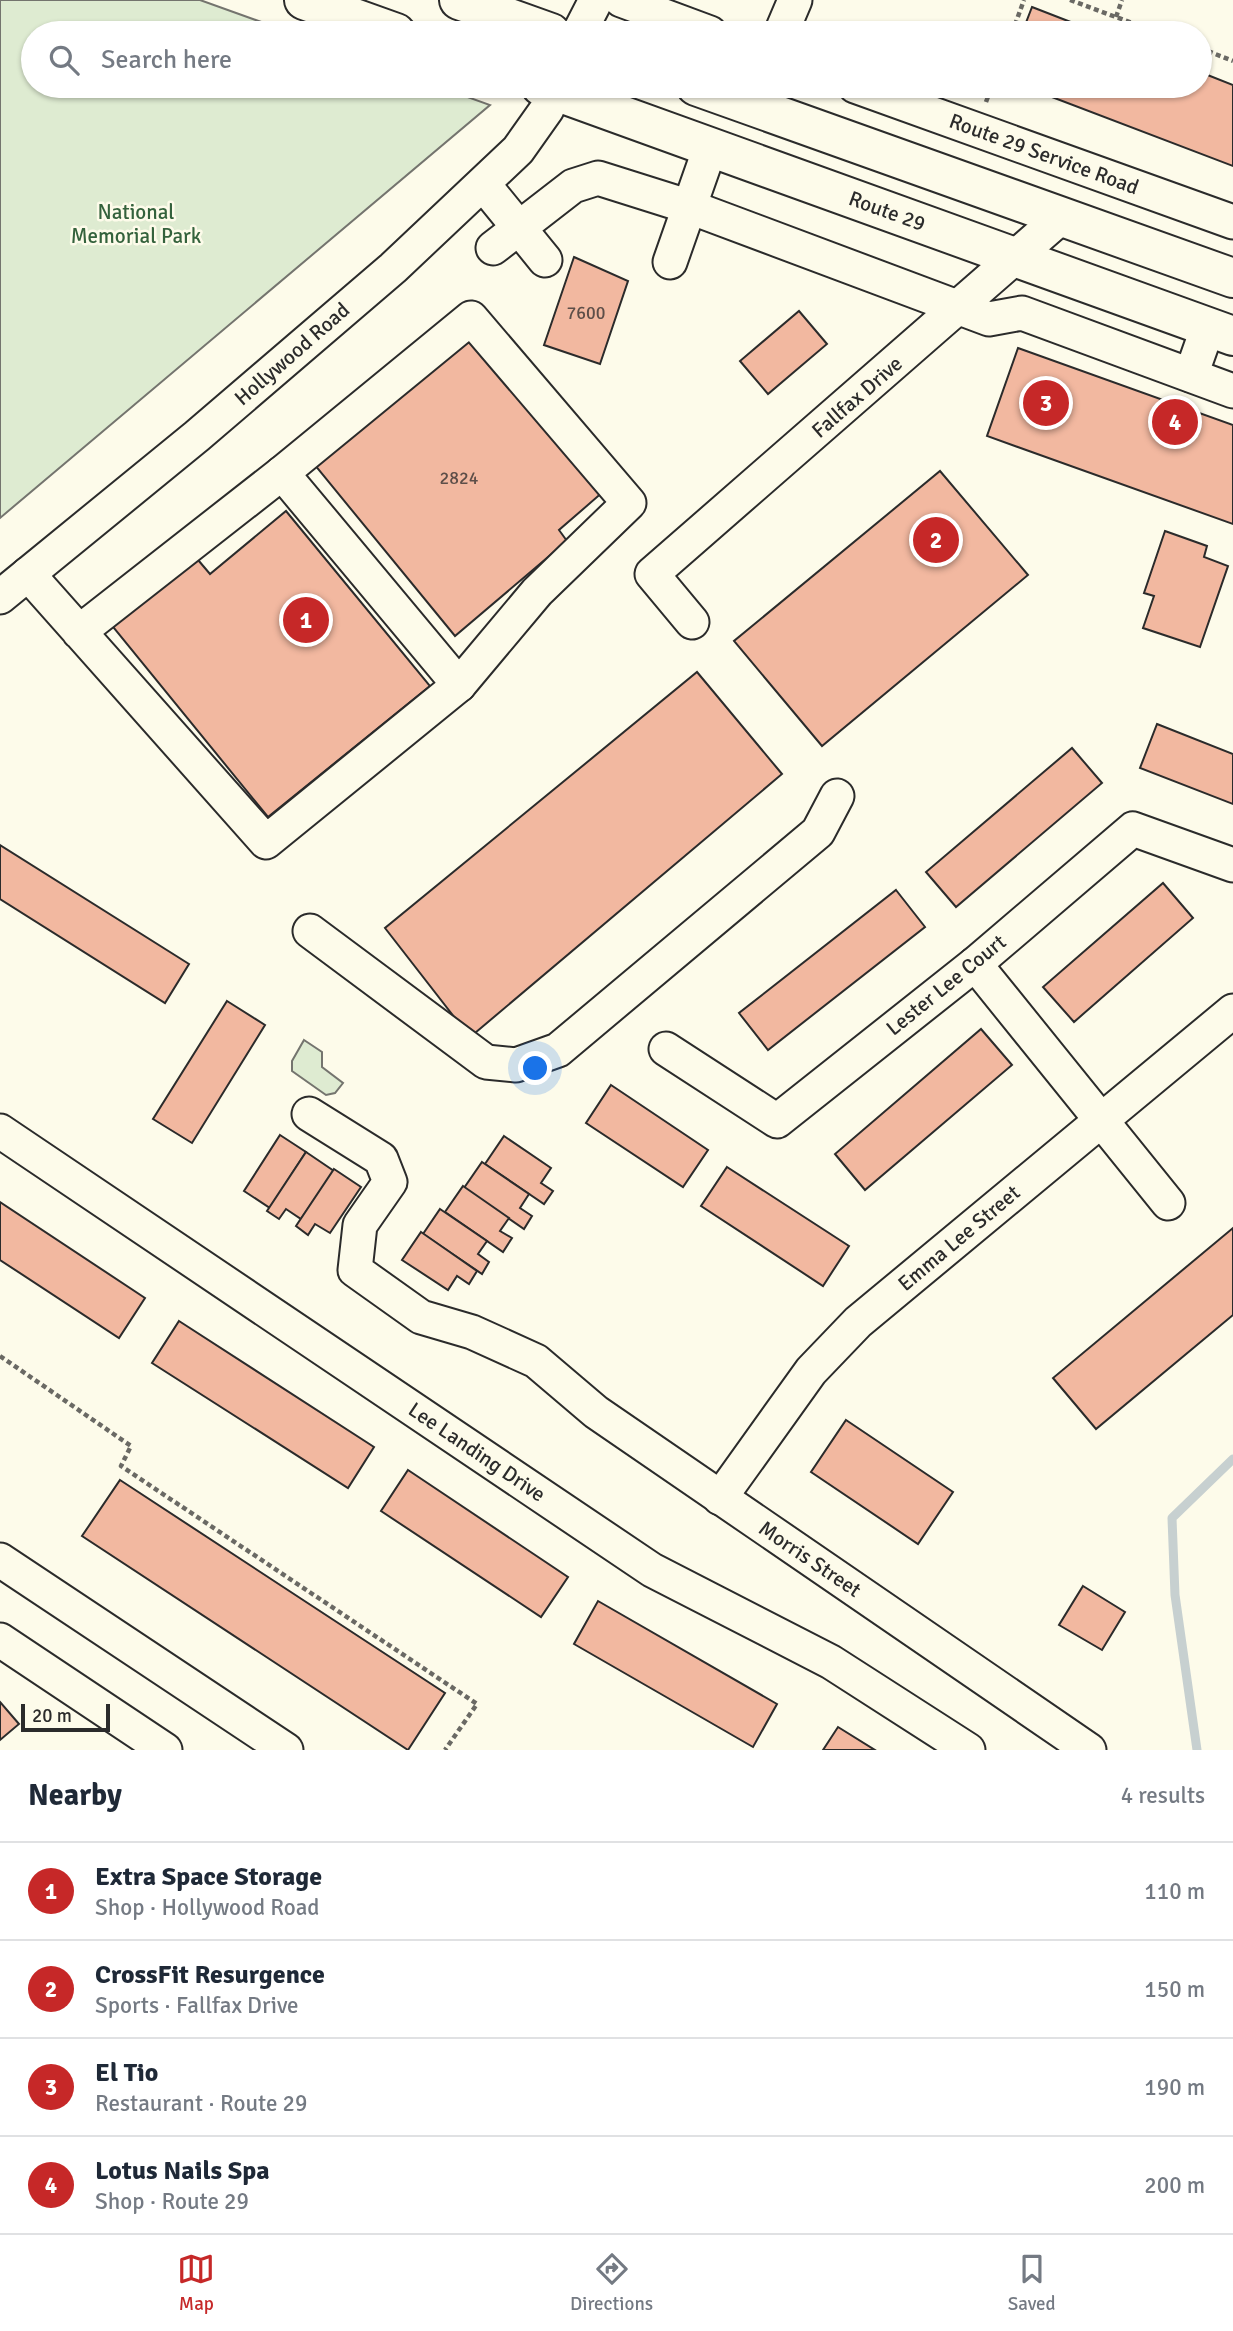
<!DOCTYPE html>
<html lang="en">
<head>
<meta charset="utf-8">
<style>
  :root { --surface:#fff; --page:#f2f2f3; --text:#1f2937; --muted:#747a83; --line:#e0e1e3; --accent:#c62828 }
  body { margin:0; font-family:Signika,sans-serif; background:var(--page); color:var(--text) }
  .scale { position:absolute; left:21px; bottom:18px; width:89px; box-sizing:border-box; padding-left:7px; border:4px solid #2b2b2b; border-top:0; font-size:19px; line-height:24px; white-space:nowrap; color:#2b2b2b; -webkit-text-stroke:5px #fdfbea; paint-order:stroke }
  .you { position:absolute; left:536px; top:1069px; width:24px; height:24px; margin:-18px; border:5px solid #fff; border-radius:50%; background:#1a73e8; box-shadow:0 0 0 10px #1a73e833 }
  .badge { display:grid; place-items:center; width:46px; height:46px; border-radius:50%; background:var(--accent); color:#fff; font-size:23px; font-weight:700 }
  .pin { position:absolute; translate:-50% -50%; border:4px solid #fff; box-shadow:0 2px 7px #0006 }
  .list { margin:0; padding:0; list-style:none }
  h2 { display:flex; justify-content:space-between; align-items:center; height:91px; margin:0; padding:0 28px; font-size:30px }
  h2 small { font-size:23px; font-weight:400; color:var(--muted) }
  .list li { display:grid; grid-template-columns:46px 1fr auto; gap:21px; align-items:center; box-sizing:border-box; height:98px; padding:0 28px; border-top:2px solid var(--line) }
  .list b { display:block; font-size:26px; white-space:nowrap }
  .list p { margin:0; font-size:23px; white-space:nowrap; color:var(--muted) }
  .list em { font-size:23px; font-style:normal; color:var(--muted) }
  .icon { flex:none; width:38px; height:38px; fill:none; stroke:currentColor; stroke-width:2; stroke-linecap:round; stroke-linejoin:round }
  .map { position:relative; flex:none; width:1233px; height:1750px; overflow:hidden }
  .search { position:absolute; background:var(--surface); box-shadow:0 2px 5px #0004; left:21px; right:21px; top:21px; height:77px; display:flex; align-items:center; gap:18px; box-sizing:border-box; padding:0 24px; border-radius:38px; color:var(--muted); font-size:26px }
  .sheet { height:483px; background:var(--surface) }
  nav { display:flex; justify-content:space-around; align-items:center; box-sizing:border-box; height:98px; border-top:2px solid var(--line); background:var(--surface); font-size:19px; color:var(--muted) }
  nav a { display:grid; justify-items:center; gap:4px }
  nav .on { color:var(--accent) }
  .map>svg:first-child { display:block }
</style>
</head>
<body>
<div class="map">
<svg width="1233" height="1750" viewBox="0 0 1233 1750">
  <rect width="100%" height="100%" fill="#fdfbea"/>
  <g fill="#deebd1" stroke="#74746e" stroke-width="2">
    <path d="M0 0H200L292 33H33V86H437L490 105 0 518Z"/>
    <path d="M304 1040 322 1052V1067L343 1083 335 1093 326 1095 292 1071V1061Z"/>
  </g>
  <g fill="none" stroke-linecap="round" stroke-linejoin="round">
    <path stroke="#c7d0d0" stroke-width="9" d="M1197 1750 1175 1595 1172 1518 1233 1459"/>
  </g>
  <g fill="#f2b8a0" stroke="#2b2b2b" stroke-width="2">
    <path d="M1032 7 1099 33H1022Z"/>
    <path d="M1200 72 1233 85V166L1023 86H1200Z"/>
    <path d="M574 257 628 281 600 364 544 345Z"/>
    <path d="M799 311 827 344 768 394 740 361Z"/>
    <path d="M474 332 604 491 559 530 567 541 455 636 314 464Z"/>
    <path d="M1018 348 1233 425V524L987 436Z"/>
    <path d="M940 471 1028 575 822 746 734 641Z"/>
    <path d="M286 511 430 686 268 817 109 622 193 554 210 574Z"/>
    <path d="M1165 531 1207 546 1204 557 1228 566 1200 647 1143 628 1154 596 1144 593Z"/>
    <path d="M697 672 782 774 475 1033 455 1018 385 928Z"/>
    <path d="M1157 724 1233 754V804L1140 768Z"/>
    <path d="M1072 748 1102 783 956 907 926 872Z"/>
    <path d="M0 845 189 964 165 1003 0 899Z"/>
    <path d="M1163 883 1193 918 1074 1022 1043 987Z"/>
    <path d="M896 890 925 927 768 1050 739 1013Z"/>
    <path d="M227 1001 265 1025 192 1143 153 1119Z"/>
    <path d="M981 1029 1012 1065 865 1190 835 1154Z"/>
    <path d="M611 1085 708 1150 683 1187 586 1123Z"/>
    <path d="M280 1135 306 1152 270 1208 244 1191Z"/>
    <path d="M504 1136 551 1168 541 1183 553 1191 544 1204 485 1164Z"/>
    <path d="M306 1152 334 1171 301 1219 286 1209 279 1219 267 1211Z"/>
    <path d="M482 1162 529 1194 520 1208 532 1216 524 1229 464 1188Z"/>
    <path d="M727 1167 849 1246 823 1286 701 1206Z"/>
    <path d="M334 1169 361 1187 330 1233 315 1224 308 1235 296 1226Z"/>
    <path d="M463 1186 509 1218 500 1231 512 1238 503 1252 445 1212Z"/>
    <path d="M0 1202 145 1298 119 1338 0 1260Z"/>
    <path d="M440 1209 487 1241 478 1254 489 1262 482 1274 423 1234Z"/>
    <path d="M1233 1228V1315L1096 1429 1053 1378Z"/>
    <path d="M421 1232 477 1271 469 1284 457 1276 448 1290 402 1260Z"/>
    <path d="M179 1321 374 1447 348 1488 152 1363Z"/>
    <path d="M846 1420 953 1492 918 1544 811 1472Z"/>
    <path d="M408 1470 568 1577 541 1617 381 1511Z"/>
    <path d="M120 1480 445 1693 408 1750 82 1536Z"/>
    <path d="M1083 1586 1125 1612 1102 1650 1059 1625Z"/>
    <path d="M598 1601 777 1704 753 1747 574 1644Z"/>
    <path d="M0 1702 19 1724 0 1740Z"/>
    <path d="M838 1727 875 1750H823Z"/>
  </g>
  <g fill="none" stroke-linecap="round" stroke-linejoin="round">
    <defs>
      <g id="minor">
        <path d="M621 0 710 33"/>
        <path d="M579 33 596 0"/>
        <path d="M781 33 795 0"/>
        <path d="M855 86 1233 222"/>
        <path d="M484 185 545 260"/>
        <path d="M493 248 573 186 598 178 690 207 989 319 1022 313 1233 391"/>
        <path d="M670 262 710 148"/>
        <path d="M1191 375 1208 327"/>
        <path d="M282 473 459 685"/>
        <path d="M28 574 266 842 459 685 537 592 629 503 471 318 282 473 79 632"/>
        <path d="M0 597 197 436 393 268 518 150 547 109 556 86"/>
        <path d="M692 622 652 574 1061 217"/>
        <path d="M310 931 486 1062 516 1065 558 1050 818 832 837 796"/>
        <path d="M975 964 1168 1203"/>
        <path d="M666 1049 777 1121 975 964 1133 829 1233 865"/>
        <path d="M309 1114 381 1159 390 1182 360 1225 355 1270 421 1317 472 1332 536 1361 596 1412 1089 1750"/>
        <path d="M0 1131 652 1570 831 1662 968 1750"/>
        <path d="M720 1498 811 1371 858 1322 1233 1011"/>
        <path d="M0 1560 286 1750"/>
        <path d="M0 1640 165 1750"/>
      </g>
      <g id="major">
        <path d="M304 0 396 33"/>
        <path d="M459 0 551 33"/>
        <path d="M541 86 1233 336"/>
        <path d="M696 86 1233 278"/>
      </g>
    </defs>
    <use href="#minor" stroke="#2b2b2b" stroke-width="37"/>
    <use href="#major" stroke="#2b2b2b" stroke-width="42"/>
    <g stroke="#6a6964" stroke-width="4.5" stroke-dasharray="5 3.5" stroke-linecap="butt">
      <path d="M1070 0 1159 33"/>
      <path d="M1116 17 1122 0"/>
      <path d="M1012 33 1024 0"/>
      <path d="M1200 48 1233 61"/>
      <path d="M986 102 992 86"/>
      <path d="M0 1356 131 1446 121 1466 477 1704 445 1750"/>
    </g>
    <use href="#minor" stroke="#fdfbea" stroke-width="33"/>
    <use href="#major" stroke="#fdfbea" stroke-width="38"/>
  </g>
  <g text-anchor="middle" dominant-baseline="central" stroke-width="5" stroke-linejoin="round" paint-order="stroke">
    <g font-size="18" fill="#5d4e48">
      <text x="586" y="313">7600</text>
      <text x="459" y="478">2824</text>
    </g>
    <g font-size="21" fill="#2b2b2b" stroke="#fdfbea">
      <text transform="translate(1044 154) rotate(20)">Route 29 Service Road</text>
      <text transform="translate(887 211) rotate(20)">Route 29</text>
      <text transform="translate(292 354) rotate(-41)">Hollywood Road</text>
      <text transform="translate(857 397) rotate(-41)">Fallfax Drive</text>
      <text transform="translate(946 985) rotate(-39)">Lester Lee Court</text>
      <text transform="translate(959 1238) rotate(-40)">Emma Lee Street</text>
      <text transform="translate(477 1452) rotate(34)">Lee Landing Drive</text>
      <text transform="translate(810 1559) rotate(34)">Morris Street</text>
    </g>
    <g font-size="21" fill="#34623c" stroke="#fdfbea">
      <text x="136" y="212">National<tspan x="136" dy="24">Memorial Park</tspan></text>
    </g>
  </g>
</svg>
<div class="scale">20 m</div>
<div class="you"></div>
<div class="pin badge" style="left:306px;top:620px">1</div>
<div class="pin badge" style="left:936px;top:540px">2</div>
<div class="pin badge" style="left:1046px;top:403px">3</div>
<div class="pin badge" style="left:1175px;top:422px">4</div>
<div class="search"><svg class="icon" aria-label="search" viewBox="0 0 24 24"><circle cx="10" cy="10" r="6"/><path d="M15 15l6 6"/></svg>Search here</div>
</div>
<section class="sheet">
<h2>Nearby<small>4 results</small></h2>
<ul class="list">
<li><span class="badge">1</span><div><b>Extra Space Storage</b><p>Shop · Hollywood Road</p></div><em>110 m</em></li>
<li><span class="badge">2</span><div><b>CrossFit Resurgence</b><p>Sports · Fallfax Drive</p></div><em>150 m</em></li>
<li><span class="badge">3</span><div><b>El Tio</b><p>Restaurant · Route 29</p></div><em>190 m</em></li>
<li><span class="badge">4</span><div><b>Lotus Nails Spa</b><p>Shop · Route 29</p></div><em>200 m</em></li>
</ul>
</section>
<nav>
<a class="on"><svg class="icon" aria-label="map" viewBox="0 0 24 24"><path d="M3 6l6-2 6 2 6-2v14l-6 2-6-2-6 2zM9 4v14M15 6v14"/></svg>Map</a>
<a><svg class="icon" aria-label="directions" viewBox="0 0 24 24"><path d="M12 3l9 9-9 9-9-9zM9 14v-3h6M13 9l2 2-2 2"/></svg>Directions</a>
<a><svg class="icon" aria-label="saved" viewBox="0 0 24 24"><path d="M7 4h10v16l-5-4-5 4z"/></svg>Saved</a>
</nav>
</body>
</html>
